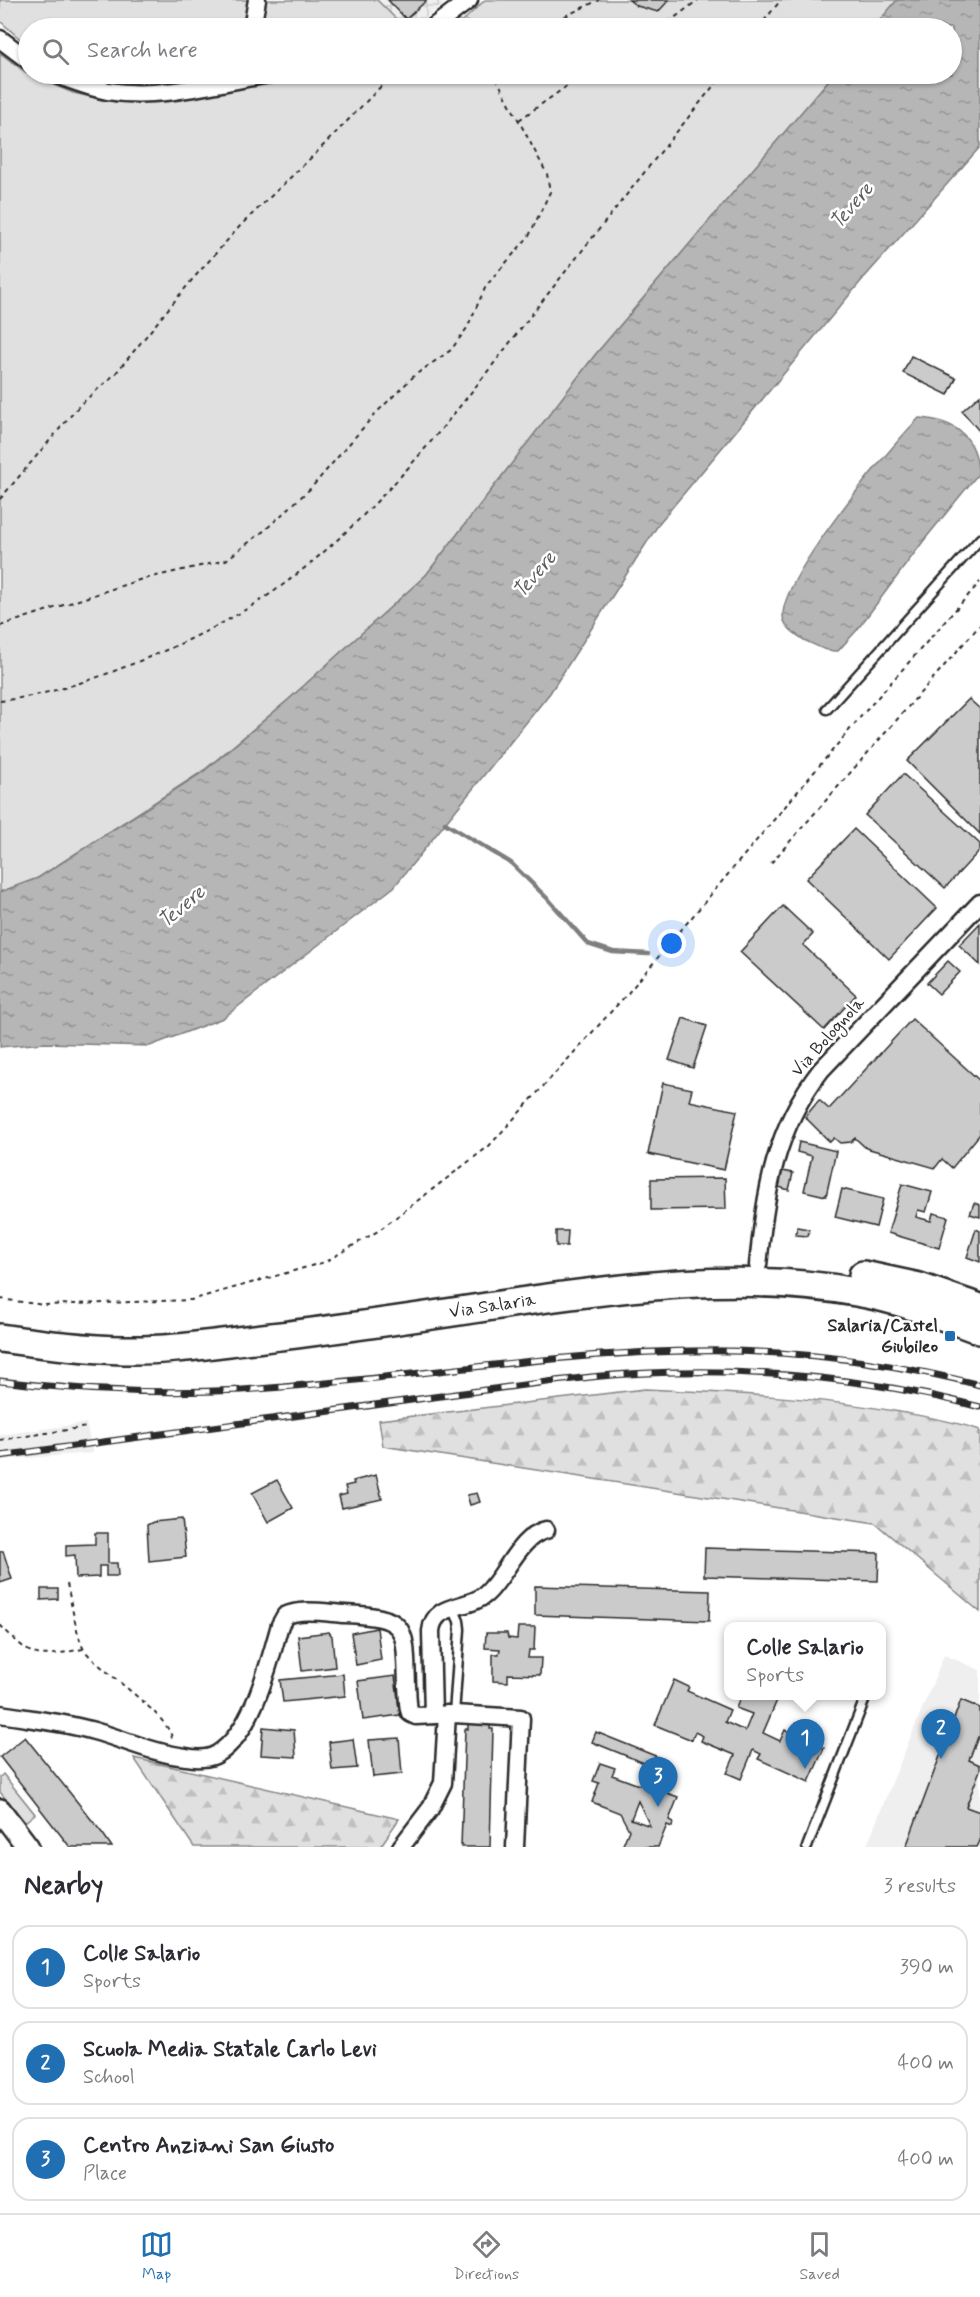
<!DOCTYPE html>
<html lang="en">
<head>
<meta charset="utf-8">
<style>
  :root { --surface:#fff; --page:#f7f7f7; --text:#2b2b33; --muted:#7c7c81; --line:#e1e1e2; --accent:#1f6fb2 }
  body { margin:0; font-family:Mynerve,sans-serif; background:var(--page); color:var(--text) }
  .you { position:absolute; left:672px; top:944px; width:21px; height:21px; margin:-15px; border:4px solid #fff; border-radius:50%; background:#1a73e8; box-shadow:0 0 0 9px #1a73e833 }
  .badge { display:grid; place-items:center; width:39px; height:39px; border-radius:50%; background:var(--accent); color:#fff; font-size:20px; font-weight:700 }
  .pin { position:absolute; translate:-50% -50px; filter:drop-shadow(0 2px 3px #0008) }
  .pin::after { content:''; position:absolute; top:32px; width:21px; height:18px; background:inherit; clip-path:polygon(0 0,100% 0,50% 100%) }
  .popup { position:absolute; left:724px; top:1622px; width:162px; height:78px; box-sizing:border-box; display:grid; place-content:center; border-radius:12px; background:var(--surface); filter:drop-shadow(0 2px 4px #0005); font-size:20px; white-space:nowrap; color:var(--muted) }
  .popup b { font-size:22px; color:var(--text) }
  .popup::after { content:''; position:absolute; left:50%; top:100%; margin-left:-12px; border:12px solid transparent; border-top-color:var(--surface) }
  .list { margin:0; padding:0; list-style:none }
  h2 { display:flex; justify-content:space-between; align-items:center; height:78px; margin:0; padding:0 24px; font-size:26px }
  h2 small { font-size:20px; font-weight:400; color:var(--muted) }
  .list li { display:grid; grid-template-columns:39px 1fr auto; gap:18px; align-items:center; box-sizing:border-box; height:84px; margin:0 12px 12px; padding:0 12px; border:2px solid var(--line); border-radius:18px }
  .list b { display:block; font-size:22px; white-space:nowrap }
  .list p { margin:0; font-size:20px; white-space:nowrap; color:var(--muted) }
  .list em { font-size:20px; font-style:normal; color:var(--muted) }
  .icon { flex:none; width:33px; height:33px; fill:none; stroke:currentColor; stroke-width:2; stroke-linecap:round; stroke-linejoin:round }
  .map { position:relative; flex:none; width:980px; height:1847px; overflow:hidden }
  .search { position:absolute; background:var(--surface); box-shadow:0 2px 4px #0004; left:18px; right:18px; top:18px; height:66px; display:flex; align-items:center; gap:15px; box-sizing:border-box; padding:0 21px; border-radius:33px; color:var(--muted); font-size:22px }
  .sheet { height:366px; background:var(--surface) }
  nav { display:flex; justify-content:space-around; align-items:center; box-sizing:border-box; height:84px; border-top:2px solid var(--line); background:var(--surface); font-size:16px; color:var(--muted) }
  nav a { display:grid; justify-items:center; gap:3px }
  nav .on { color:var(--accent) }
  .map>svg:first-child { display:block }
</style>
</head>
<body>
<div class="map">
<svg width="980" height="1847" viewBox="0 0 980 1847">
  <defs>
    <pattern id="industrial-grid" width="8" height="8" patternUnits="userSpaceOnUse" patternTransform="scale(1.5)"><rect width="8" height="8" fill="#efefef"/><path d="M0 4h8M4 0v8" fill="none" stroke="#cdcdcd"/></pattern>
    <pattern id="forest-firs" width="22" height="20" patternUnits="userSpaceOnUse" patternTransform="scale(1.5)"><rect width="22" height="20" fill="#e0e0e0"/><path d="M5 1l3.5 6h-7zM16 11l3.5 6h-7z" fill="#c0c0c0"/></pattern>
    <pattern id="water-ripples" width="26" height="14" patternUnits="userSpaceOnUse" patternTransform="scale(1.5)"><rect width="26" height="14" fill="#b6b6b6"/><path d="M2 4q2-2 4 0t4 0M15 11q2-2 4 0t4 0" fill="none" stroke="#949494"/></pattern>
  </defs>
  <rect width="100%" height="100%" fill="#fff"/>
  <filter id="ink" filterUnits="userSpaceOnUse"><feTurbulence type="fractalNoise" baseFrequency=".0167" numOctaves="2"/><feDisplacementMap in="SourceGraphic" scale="12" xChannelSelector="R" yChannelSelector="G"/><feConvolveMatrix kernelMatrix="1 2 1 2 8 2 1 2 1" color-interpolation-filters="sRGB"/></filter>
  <g filter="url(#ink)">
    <g fill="#efefef">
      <path d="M86 1423 93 1453 0 1460V1435Z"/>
      <path d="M944 1655 980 1670V1847H866Z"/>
    </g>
    <path fill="url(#industrial-grid)" d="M377 0H449L412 28H405Z"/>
    <g fill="#e0e0e0" stroke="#868686" stroke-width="1.5">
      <path d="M0 0H377L405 28H28V46L0 21Z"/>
      <path d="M485 0H900L874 28H449L465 19Z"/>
      <path d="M0 53 28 74 73 93 116 102 173 97 327 74H834L595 355 426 575 288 700 203 771 38 878 0 892Z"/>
      <path d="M104 74H198L141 83Z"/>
      <path d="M3 1774 35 1814 25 1822 0 1792V1777Z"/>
    </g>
    <g fill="url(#forest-firs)" stroke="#868686" stroke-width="1.5">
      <path d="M645 1389C730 1393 815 1397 900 1412 927 1417 954 1421 980 1430V1612L875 1523 383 1446 379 1420Z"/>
      <path d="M134 1758 399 1819 380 1847H194Z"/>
    </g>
    <g fill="url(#water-ripples)" stroke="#7e7e7e" stroke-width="1.5">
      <path d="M897 0H980V147L862 280 660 522 550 693 394 887 223 1018 150 1046 45 1043 0 1047V892L38 878 203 772 288 700 426 575 595 355 834 74H952V28H873Z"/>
      <path d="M919 418C953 420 978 436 978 474L925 539 857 630 838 651C825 652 816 645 804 640 798 636 787 629 784 621 771 588 893 444 919 418Z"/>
    </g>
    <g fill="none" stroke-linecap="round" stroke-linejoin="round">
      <path stroke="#7e7e7e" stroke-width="4.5" d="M445 823 511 863 549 900 588 944 613 952 648 954"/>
    </g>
    <g fill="#cbcbcb" stroke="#2b2b2b" stroke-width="1.5" fill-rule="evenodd">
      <path d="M388 0H427L406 19Z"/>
      <path d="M629 0H669L658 12 637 6Z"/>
      <path d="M911 356 956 378 948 395 903 373Z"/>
      <path d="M980 395V432L962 411Z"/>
      <path d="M969 699 980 709V834L907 761Z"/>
      <path d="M903 774 980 844V850L945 888 865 815Z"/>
      <path d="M854 829 937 908 889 959 806 879Z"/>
      <path d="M783 906 813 934 803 945 856 995 824 1030 740 952Z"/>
      <path d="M980 923V965L959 945Z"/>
      <path d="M948 961 960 972 939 994 927 983Z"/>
      <path d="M683 1018 707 1026 693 1068 669 1060Z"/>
      <path d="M912 1019 980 1081V1134L952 1168 942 1159 935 1168 866 1148 855 1138 851 1142 840 1143 834 1138 830 1142 805 1117 819 1100 829 1109Z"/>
      <path d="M663 1083 692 1089 689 1101 737 1111 724 1170 648 1154Z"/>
      <path d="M799 1142 836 1151 826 1196 804 1191 812 1156 797 1152Z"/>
      <path d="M782 1171 793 1173 789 1190 779 1187Z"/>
      <path d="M725 1178 726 1209 651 1210V1179Z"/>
      <path d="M902 1184 932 1192 926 1212 918 1210 916 1217 931 1221 933 1213 948 1217 939 1248 888 1233Z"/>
      <path d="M842 1189 883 1199 876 1227 835 1217Z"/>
      <path d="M974 1203 980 1205V1217L970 1214Z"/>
      <path d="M797 1227 809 1229 808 1236 796 1235Z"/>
      <path d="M976 1229 980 1231V1262L967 1257Z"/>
      <path d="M556 1231H568L567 1246H556Z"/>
      <path d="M376 1475 382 1499 342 1508 339 1496 347 1494 345 1486 354 1484 353 1481Z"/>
      <path d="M277 1480 293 1508 268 1522 252 1493Z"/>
      <path d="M477 1493 480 1502 470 1505 467 1495Z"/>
      <path d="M182 1519 186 1557 149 1561 147 1525 153 1522Z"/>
      <path d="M95 1533H108V1563H117L118 1576H106V1566H99V1577L76 1578 75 1555 66 1556V1545L95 1544Z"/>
      <path d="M705 1548 879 1553 878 1581 704 1576Z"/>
      <path d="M3 1551 12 1579 0 1583V1552Z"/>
      <path d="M535 1586 710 1591 709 1621 535 1615Z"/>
      <path d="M41 1589H58V1599L41 1600Z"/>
      <path d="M518 1627H535L534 1650H529L528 1658H541L540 1675 508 1674V1682L493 1681V1654H499L500 1649 485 1648 486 1633H507L508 1638 517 1639Z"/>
      <path d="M377 1628 381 1660 356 1665 351 1633Z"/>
      <path d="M329 1632 332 1636 335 1667 302 1671 298 1636Z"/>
      <path d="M343 1674 345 1696 283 1702 280 1680Z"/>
      <path d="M395 1676 400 1715 363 1720 358 1681Z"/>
      <path d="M674 1680 689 1687 687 1691 730 1710 725 1722 745 1731 752 1714 736 1708 741 1696H785L783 1700 778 1698 763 1733 780 1741 785 1730 824 1748 809 1782 758 1759 761 1754 753 1750 741 1779 727 1773 735 1755 701 1741 703 1736 695 1732 692 1740 655 1725Z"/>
      <path d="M961 1700 980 1708V1737H978L969 1760 980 1765V1770L966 1807 980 1812V1841L977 1847H906Z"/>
      <path d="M468 1721H490V1729H493L490 1847H461L465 1729H468Z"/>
      <path d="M263 1727 294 1730 296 1757 261 1755Z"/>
      <path d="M596 1732 658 1757 654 1767 592 1742Z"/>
      <path d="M25 1737 103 1834 112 1847H70L59 1833 0 1757Z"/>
      <path d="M399 1738 402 1774 373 1777 369 1740Z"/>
      <path d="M353 1739 357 1768 332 1770 329 1742Z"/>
      <path d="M600 1763 615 1768 612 1775 639 1785 640 1783 678 1797 669 1820 673 1822 672 1827 667 1825 658 1847H622L629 1830 620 1813 592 1802 599 1783 593 1781ZM638 1801 650 1826 631 1819Z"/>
    </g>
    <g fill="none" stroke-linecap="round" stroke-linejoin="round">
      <defs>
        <g id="service">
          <path d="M827 709 980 539"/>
          <path d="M453 1608 459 1621 460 1629 454 1714"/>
          <path d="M807 1847 866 1696"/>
        </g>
        <g id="minor">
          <path d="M252 28 257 0"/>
          <path d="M432 28 469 0"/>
          <path d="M0 39 28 60"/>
          <path d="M54 74C71 80 90 88 108 91 161 100 218 82 270 74"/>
          <path d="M758 1265C766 1192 774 1130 821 1070L980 903"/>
          <path d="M0 1714C31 1719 63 1722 94 1731 123 1739 156 1754 186 1757 196 1759 209 1759 217 1754 253 1733 269 1662 280 1625L285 1616C301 1608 327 1613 345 1614 409 1617 405 1627 407 1686 408 1695 407 1705 410 1713L416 1716 454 1714 521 1718 515 1847"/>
          <path d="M433 1715 431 1631C434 1602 468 1610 486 1594 506 1576 519 1536 546 1530"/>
          <path d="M401 1847 430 1809 443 1783 447 1714"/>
        </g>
        <path id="tertiary" d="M0 1810 28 1847"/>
        <g id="primary">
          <path d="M863 1275 919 1287 980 1308"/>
          <path id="s1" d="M0 1338C41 1344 82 1349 124 1350 170 1351 217 1343 263 1338 349 1328 434 1315 519 1302 631 1286 744 1272 856 1292 899 1299 940 1315 980 1330"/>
        </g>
      </defs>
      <use href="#service" stroke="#2b2b2b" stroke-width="13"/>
      <use href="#minor" stroke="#2b2b2b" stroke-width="21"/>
      <use href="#tertiary" stroke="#2b2b2b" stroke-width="26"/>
      <use href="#primary" stroke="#2b2b2b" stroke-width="32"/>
      <g stroke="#2b2b2b" stroke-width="2" stroke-dasharray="4.5 4.5" stroke-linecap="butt">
        <path d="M466 21 470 28"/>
        <path d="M540 28 599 0"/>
        <path d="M661 28 698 0"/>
        <path d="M758 28 781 0"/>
        <path d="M519 120 584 74"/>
        <path d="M0 499 79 406 116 373 191 281 241 225 317 152 393 74"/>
        <path d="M0 626 139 580 226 560 265 530 311 488 375 414 415 375 451 350 467 328 486 286 529 236 550 192 547 174 494 74"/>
        <path d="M0 701C49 695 96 679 142 660 197 638 251 611 297 574 390 501 461 406 532 314 595 234 659 154 723 74"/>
        <path d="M771 863 980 625"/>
        <path d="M0 1299 44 1305 191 1300 325 1262 378 1231 489 1146 628 993 863 714 980 582"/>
        <path d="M0 1440 87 1427"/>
        <path d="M67 1584C70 1597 78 1643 85 1651 104 1674 167 1713 172 1738"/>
        <path d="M0 1625C36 1661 33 1658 83 1649"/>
      </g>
      <use href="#service" stroke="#fff" stroke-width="8"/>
      <use href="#minor" stroke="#fff" stroke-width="16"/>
      <use href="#tertiary" stroke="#fff" stroke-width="21"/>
      <use href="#primary" stroke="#fff" stroke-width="27"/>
      <defs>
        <g id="rail">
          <path d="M0 1381C80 1391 161 1394 242 1390 392 1381 541 1353 691 1351 788 1349 886 1361 980 1385"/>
          <path d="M0 1456 485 1390C540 1383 594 1375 649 1373 761 1368 872 1379 980 1407"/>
        </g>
      </defs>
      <use href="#rail" stroke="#2b2b2b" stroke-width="7"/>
      <use href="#rail" stroke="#fff" stroke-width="4.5" stroke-dasharray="14" stroke-linecap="butt"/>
    </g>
  </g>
  <rect fill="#1f6fb2" stroke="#fff" stroke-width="2" x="944" y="1330" width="12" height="12" rx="3"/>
  <g text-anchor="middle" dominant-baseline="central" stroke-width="5" stroke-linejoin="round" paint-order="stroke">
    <g font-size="18" fill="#2b2b2b" stroke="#fff">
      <text transform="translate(828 1037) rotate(-48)">Via Bolognola</text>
      <text stroke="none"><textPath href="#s1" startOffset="496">Via Salaria</textPath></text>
    </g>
    <g font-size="18" font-weight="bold" fill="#2b2b2b" stroke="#fff" text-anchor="end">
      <text x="938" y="1326">Salaria/Castel<tspan x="938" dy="21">Giubileo</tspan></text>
    </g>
    <g font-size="20" font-style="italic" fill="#5c5c5c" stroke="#fff">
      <text transform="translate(852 206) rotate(-49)">Tevere</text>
      <text transform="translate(535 575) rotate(-49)">Tevere</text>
      <text transform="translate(182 907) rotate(-40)">Tevere</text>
    </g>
  </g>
</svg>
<div class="you"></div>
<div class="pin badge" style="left:805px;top:1769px">1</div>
<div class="popup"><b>Colle Salario</b>Sports</div>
<div class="pin badge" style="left:941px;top:1759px">2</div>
<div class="pin badge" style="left:658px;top:1807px">3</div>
<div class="search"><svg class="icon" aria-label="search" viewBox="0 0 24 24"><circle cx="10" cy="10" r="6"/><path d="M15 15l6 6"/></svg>Search here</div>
</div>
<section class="sheet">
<h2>Nearby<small>3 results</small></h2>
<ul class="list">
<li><span class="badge">1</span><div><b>Colle Salario</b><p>Sports</p></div><em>390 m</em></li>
<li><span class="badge">2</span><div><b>Scuola Media Statale Carlo Levi</b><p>School</p></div><em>400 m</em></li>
<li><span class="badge">3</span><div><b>Centro Anziani San Giusto</b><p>Place</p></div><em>400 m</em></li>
</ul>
</section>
<nav>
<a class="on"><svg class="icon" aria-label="map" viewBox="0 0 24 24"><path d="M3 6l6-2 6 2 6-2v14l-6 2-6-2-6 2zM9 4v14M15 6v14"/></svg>Map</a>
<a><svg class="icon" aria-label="directions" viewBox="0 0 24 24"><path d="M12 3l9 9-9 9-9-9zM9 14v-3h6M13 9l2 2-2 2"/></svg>Directions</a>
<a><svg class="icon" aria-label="saved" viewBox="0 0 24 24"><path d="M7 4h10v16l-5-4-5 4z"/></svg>Saved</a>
</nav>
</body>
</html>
